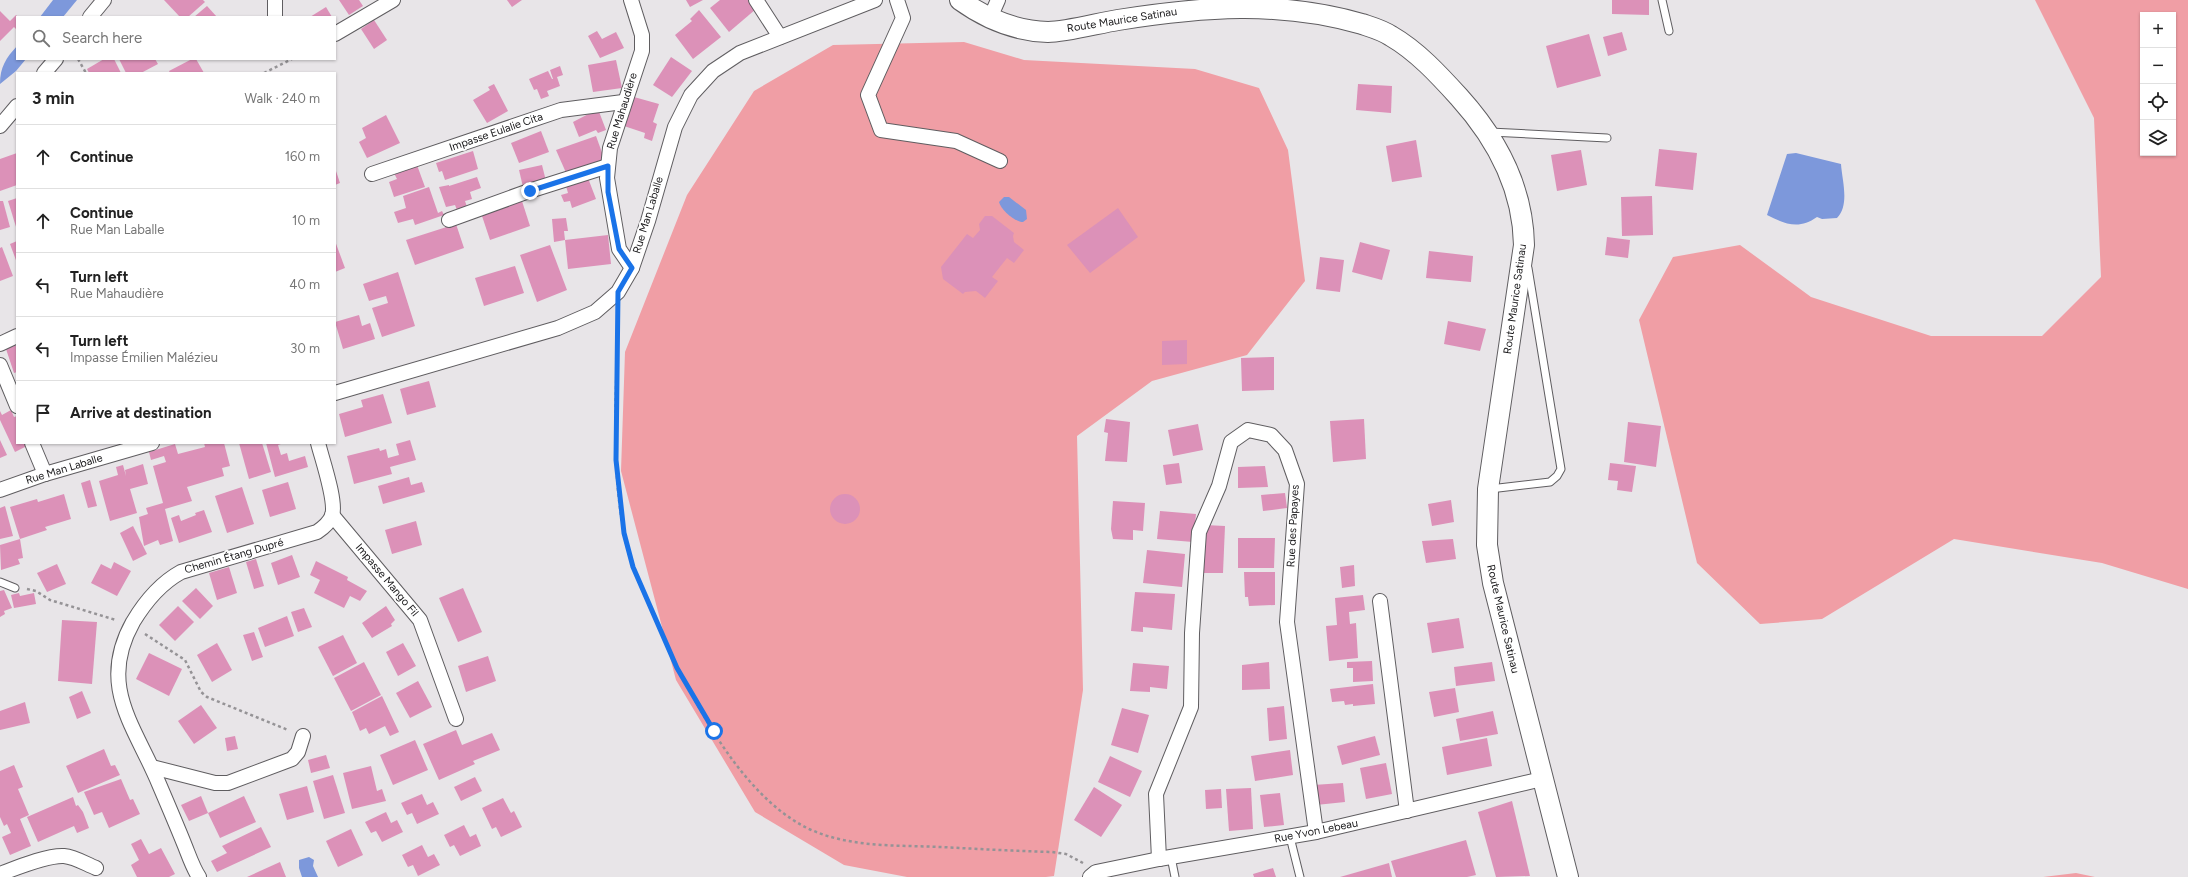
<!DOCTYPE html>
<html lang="en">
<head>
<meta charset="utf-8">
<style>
  :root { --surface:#fff; --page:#f2f2f2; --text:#222; --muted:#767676; --line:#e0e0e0 }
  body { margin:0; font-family:Figtree,sans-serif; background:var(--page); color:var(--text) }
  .controls { position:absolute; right:12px; top:12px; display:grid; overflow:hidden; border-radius:0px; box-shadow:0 1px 3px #0004 }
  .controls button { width:36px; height:36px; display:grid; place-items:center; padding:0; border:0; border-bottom:1px solid var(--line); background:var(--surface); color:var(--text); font:20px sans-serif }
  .stop { position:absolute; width:12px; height:12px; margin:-9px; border:3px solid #1a73e8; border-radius:50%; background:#fff }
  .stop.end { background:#1a73e8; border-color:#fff; box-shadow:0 1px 4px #0008 }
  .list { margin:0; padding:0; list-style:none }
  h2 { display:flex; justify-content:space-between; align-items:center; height:52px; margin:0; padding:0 16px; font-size:17px }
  h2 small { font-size:13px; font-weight:400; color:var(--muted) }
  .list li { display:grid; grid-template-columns:26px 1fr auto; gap:12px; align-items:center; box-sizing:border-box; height:64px; padding:0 16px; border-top:1px solid var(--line) }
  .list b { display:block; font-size:15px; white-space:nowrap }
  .list p { margin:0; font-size:13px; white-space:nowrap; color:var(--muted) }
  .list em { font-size:13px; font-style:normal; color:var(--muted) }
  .icon { flex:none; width:22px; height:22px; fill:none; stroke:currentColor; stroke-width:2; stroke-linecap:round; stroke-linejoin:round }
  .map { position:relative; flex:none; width:2188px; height:877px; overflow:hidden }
  .search { position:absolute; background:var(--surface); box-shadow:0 1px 3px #0004; left:16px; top:16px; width:320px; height:44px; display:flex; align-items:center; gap:10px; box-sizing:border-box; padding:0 14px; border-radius:0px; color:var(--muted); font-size:15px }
  .panel { position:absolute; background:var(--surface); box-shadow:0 1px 3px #0004; left:16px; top:72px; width:320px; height:372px; border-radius:0px }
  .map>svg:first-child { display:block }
</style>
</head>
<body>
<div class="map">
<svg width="2188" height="877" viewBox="0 0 2188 877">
  <rect width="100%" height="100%" fill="#e8e5e8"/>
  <g fill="#f09ea5" fill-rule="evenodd">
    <path d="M2035 0H2188V589L2102 563 1954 539 1822 619 1760 624 1697 563 1639 320 1673 257 1740 245 1811 297 1931 336H2042L2101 277 2094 118ZM2143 15H2173V153H2143Z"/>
    <path d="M964 42 1024 60 1195 69 1259 88 1288 150 1305 281 1247 355 1152 381 1077 436 1083 690 1054 876 1046 877H907L844 865 755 812 676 680 621 471 625 352 687 195 754 91 833 45Z"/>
    <path d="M2076 873 2095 877H2043Z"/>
  </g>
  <g fill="#7d98db">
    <path d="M53 0H77L63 17H40Z"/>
    <path d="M17 46V59H26L16 71 0 84C0 67 6 58 17 46Z"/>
    <path d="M1796 153 1841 164C1842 180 1850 205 1837 218L1822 219 1817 217C1799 230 1785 224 1767 215L1787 154Z"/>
    <path d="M1004 197H1009L1026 210 1027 219 1023 222C1015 222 1001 210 999 202Z"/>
    <path d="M309 857 314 860 313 866 318 877H302L299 868V860Z"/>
  </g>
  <g fill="#dc91b8">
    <path d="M164 0H203L205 2 188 17H180Z"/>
    <path d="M339 0H359L363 6 349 15Z"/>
    <path d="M507 0H522L512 7Z"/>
    <path d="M686 0H703L690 7Z"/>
    <path d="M720 0H748L756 9 729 32 710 8Z"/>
    <path d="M1612 0H1649V15L1612 14Z"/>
    <path d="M207 6 217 17H194Z"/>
    <path d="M326 7 332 17H310Z"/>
    <path d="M699 10 721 37 693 59 675 35 692 21 690 19Z"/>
    <path d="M0 11 10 21 16 15 17 16V30L14 27 0 41Z"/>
    <path d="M374 20 387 40 374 49 361 29Z"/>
    <path d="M597 31 602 39 616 32 624 48 600 58 588 36Z"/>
    <path d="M1622 32 1627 50 1608 56 1603 37Z"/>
    <path d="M1589 34 1601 76 1557 88 1546 46Z"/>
    <path d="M671 57 692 71 672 97 653 85Z"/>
    <path d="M104 59H114L121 73H89L87 69Z"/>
    <path d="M119 59H155L158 64 141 73H126Z"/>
    <path d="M192 59H196L204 73H170L169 71Z"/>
    <path d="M616 60 622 88 593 92 588 65Z"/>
    <path d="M560 66 563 75 557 77 560 86 547 91 549 96 541 99 537 89 534 90 529 79 548 71 552 79H553L550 70Z"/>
    <path d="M494 84 508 111 487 123 473 100 490 90 488 87Z"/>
    <path d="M1358 84 1392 86 1391 113 1356 110Z"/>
    <path d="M634 97 659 104 653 122 657 124 652 141 644 138 645 133 624 126Z"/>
    <path d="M598 109 606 130 598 133 596 130 579 137 573 122Z"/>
    <path d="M386 115 400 143 367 158 359 142 366 138 362 128Z"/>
    <path d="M541 131 549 152 519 163 511 143Z"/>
    <path d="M596 136 605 161 567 175 556 150Z"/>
    <path d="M1416 140 1422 177 1392 182 1386 146Z"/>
    <path d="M1659 149 1697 153 1693 190 1655 186Z"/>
    <path d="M1581 150 1587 185 1557 191 1551 155Z"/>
    <path d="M473 151 478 169 445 180 442 171 439 172 436 163Z"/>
    <path d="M17 153V185L0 191V159Z"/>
    <path d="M417 165 425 187 394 197 389 182 397 179 394 173Z"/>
    <path d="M542 165 546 181 523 187 519 170Z"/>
    <path d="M335 168 340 183 335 185Z"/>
    <path d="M477 177 481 188 470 192 472 199 465 201 467 207 457 210 455 205 446 207 439 187 449 185V186Z"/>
    <path d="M588 178 596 199 572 208 570 201 564 202 561 195 568 193 566 186Z"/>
    <path d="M429 187 438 213 442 211 444 215 415 225 413 219 398 223 394 212 406 208 403 196Z"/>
    <path d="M1652 196 1653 235 1622 236 1621 197Z"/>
    <path d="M17 198V230L8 201Z"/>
    <path d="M521 198 530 226 490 240 481 213Z"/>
    <path d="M0 201H3L10 227 0 230Z"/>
    <path d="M1118 208 1138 237 1090 273 1067 245Z"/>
    <path d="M985 216H992L1014 233 1013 236 1014 242 1024 250 1014 263 1007 258 992 277 998 281 985 298 976 291 965 292 963 294 943 279 941 267 967 234 973 238 980 230 979 224Z"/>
    <path d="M566 218 568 231H564L565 240 608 235 611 264 568 269 565 240 554 242 552 219Z"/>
    <path d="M456 224 464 248 415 265 406 240Z"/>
    <path d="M1607 237 1630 240 1628 258 1605 255Z"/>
    <path d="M17 241V263L10 244Z"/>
    <path d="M335 241 345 268 335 272Z"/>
    <path d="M1360 242 1390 250 1382 280 1352 272Z"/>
    <path d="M550 245 567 290 537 302 520 255Z"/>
    <path d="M2 247 13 276 0 281V248Z"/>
    <path d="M1429 251 1473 256 1471 282 1426 278Z"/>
    <path d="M1320 257 1344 260 1340 292 1316 289Z"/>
    <path d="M515 266 524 293 484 306 475 278Z"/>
    <path d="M398 272 415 326 382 337 372 308 388 303 386 296 369 301 363 284Z"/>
    <path d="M359 315 362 326 370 323 375 339 343 349 335 322Z"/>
    <path d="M1448 321 1486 329 1480 351 1444 344Z"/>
    <path d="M1187 340V364L1162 365V341Z"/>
    <path d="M17 345V372L14 373 6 349Z"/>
    <path d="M1274 357V390L1242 391 1241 358Z"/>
    <path d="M429 381 436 407 407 415 400 389Z"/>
    <path d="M383 394 392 423 345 437 339 414 363 407 361 400Z"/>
    <path d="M11 410 14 417 17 416V443H26L27 446 15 452 0 420V411L2 415Z"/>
    <path d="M1106 419 1130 422 1127 462 1105 461 1108 433 1104 432Z"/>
    <path d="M1364 419 1366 459 1333 462 1330 421Z"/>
    <path d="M1628 422 1661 426 1656 467 1624 462Z"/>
    <path d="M1198 424 1203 450 1173 456 1168 430Z"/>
    <path d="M0 440 7 455 0 458Z"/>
    <path d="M410 440 416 460 390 467 392 474 354 484 347 456 379 448 380 451 386 449 388 458 399 455 396 444Z"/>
    <path d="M204 443H224L230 466 222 468 224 476 187 487 192 501 165 509 173 541 160 545 158 540 144 546 139 517 148 514 146 508 163 503 153 466 166 462 164 456 151 460 149 452 175 444 178 454 205 447Z"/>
    <path d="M239 443H262L271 472 249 479Z"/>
    <path d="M266 443H284L278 445 281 455 287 453 289 461 305 456 308 467 275 477Z"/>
    <path d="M1179 463 1182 483 1166 485 1163 465Z"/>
    <path d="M1610 463 1636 466 1632 492 1617 490 1618 481 1608 480Z"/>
    <path d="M143 464 148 484 130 489 137 513 110 521 99 481 118 475 116 467 123 465 126 476 125 470Z"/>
    <path d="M1265 466 1268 487 1238 488V467Z"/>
    <path d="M409 477 411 485 422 482 425 492 383 504 378 486Z"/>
    <path d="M90 480 97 506 88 508 81 483Z"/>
    <path d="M288 482 296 509 270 517 262 490Z"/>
    <path d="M242 487 254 524 227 533 215 496Z"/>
    <path d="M1285 493 1287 508 1263 511 1261 495Z"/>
    <circle cx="845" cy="509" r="15"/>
    <path d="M64 494 71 519 45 527 47 530 20 539 10 507 37 499 38 502Z"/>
    <path d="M1451 500 1454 522 1432 526 1428 504Z"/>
    <path d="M1113 501 1145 503 1143 531 1133 530V540L1113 539 1111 529Z"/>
    <path d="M5 506 13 536 0 539V508Z"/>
    <path d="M204 510 212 532 179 543 171 518 179 515 181 521 196 515 195 513Z"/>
    <path d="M1160 511 1196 514 1193 542 1157 539Z"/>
    <path d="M416 521 422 545 392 554 385 530Z"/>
    <path d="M1205 525 1225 526 1223 573H1203Z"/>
    <path d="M133 526 147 554 133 561 120 533Z"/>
    <path d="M1238 538H1275L1274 568H1238Z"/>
    <path d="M20 539 23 558 18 559 20 564 1 570 0 545Z"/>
    <path d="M1453 539 1456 559 1426 563 1422 541Z"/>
    <path d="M1147 550 1185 554 1182 587 1143 583Z"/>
    <path d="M292 555 300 577 278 585 271 563Z"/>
    <path d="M256 559 264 586 254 589 246 562Z"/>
    <path d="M316 561 348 577 347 580 367 591 360 601 350 596 344 608 314 593 320 580 310 575Z"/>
    <path d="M114 562 131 571 117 596 91 583 101 564 111 569Z"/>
    <path d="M57 564 66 584 47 592 37 573Z"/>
    <path d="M1354 565 1355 586 1342 588 1340 567Z"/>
    <path d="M229 567 237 593 217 600 209 573Z"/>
    <path d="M1244 572H1275V605L1249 606 1248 597H1245Z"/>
    <path d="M196 588 213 606 200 619 182 601Z"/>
    <path d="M463 588 482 632 458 642 439 598Z"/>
    <path d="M4 590 12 608 4 611 5 614 0 617V591Z"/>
    <path d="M1135 592 1175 594 1172 630 1143 627V632L1131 631Z"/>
    <path d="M19 593 20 596 34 593 36 604 14 608 11 595Z"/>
    <path d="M1363 595 1365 610 1349 612 1350 624 1356 623 1358 658 1329 661 1326 626 1337 625 1335 598Z"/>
    <path d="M178 606 194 622 175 641 159 625Z"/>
    <path d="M386 606 395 620 391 624 392 626 372 638 362 623Z"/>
    <path d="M304 608 312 627 298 632 291 612Z"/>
    <path d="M287 616 294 636 265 647 258 628Z"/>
    <path d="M1459 618 1464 648 1432 653 1427 623Z"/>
    <path d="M62 620 97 622 92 684 58 681Z"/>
    <path d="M254 632 263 657 252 661 243 635Z"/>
    <path d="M343 635 357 663 333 676 318 647Z"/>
    <path d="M217 643 232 670 212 682 197 655Z"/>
    <path d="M403 643 416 666 398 676 386 652Z"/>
    <path d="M149 653 182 669 169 696 136 679Z"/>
    <path d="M488 656 496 681 466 692 458 666Z"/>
    <path d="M1372 661 1373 681 1353 682V668H1347V662Z"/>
    <path d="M364 662 381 695 351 711 334 678Z"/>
    <path d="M1269 662 1270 689 1242 690V665Z"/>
    <path d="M1492 662 1495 681 1456 686 1454 667Z"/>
    <path d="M1133 663 1169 666 1167 689 1150 687V692L1130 691Z"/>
    <path d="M418 681 432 707 410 718 396 693Z"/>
    <path d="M1373 684 1375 704 1353 706V704L1345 705 1344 701 1332 702 1330 689Z"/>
    <path d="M1455 688 1459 712 1434 717 1429 692Z"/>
    <path d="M82 691 91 713 77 719 69 697Z"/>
    <path d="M382 696 399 732 390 736 385 726 369 734 366 728 360 731 352 712Z"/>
    <path d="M25 702 30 723 0 730V711Z"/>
    <path d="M201 705 217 728 194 744 178 721Z"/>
    <path d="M1284 706 1287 739 1269 741 1267 708Z"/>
    <path d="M1122 708 1149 715 1138 753 1111 745Z"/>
    <path d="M1493 711 1498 734 1460 741 1456 719Z"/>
    <path d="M456 730 462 745 492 733 500 750 473 761 475 764 439 780 423 744Z"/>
    <path d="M235 736 238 749 227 751 225 738Z"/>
    <path d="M1375 736 1380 755 1342 765 1337 746Z"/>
    <path d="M1487 738 1492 766 1447 775 1442 747Z"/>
    <path d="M415 740 428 770 393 785 380 755Z"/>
    <path d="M104 749 111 766 115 765 120 775 78 793 66 766Z"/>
    <path d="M1290 750 1293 775 1255 781 1251 756Z"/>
    <path d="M326 755 330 768 311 773 308 760Z"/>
    <path d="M1110 756 1142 771 1130 797 1098 782Z"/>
    <path d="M1386 763 1392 794 1366 799 1360 768Z"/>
    <path d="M14 765 23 787 18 789 29 815 20 819 31 846 10 855 2 837 11 833 7 824 4 826 0 817V771Z"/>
    <path d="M371 766 377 791 382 789 386 801 352 809 343 773Z"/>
    <path d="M333 775 345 813 324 819 313 781Z"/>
    <path d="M475 777 482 791 461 801 454 787Z"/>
    <path d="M121 779 130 800 133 799 140 814 109 828 102 812 94 815 84 792Z"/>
    <path d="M1343 783 1345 802 1316 805 1313 785Z"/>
    <path d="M307 786 314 812 287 820 279 794Z"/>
    <path d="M1094 787 1122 805 1101 837 1074 820Z"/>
    <path d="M1251 788 1253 829 1229 831 1226 789Z"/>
    <path d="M1221 789 1222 808 1206 809 1205 790Z"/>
    <path d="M1280 793 1284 825 1264 827 1260 795Z"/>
    <path d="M422 794 427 805 433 802 439 814 417 824 412 813 407 815 401 803Z"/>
    <path d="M201 796 208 813 189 821 181 805Z"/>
    <path d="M244 796 256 822 220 838 208 813Z"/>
    <path d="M73 797 76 806 78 805 83 812 89 828 77 833 74 826 38 842 27 817Z"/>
    <path d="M503 798 511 813 514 811 522 827 501 837 496 827 492 829 482 808Z"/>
    <path d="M1512 801 1530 876 1496 877 1478 812Z"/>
    <path d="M386 812 391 823 397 820 403 832 382 842 376 831 371 833 365 822Z"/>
    <path d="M464 825 470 837 476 834 481 846 460 856 454 845 450 847 444 835Z"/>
    <path d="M261 827 271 847 217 872 211 861 227 853 222 846Z"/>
    <path d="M351 829 363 855 338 867 326 841Z"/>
    <path d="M141 839 149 854 161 848 175 874 169 877H137L131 865 139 860 131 844Z"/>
    <path d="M1466 840 1476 875 1467 877H1396L1391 861Z"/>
    <path d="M422 845 428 857 434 854 440 865 418 876 413 865 408 867 402 855Z"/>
    <path d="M280 862 286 877H247Z"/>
    <path d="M1389 863 1392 877H1340Z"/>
    <path d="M1273 868 1276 877H1254L1253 874Z"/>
  </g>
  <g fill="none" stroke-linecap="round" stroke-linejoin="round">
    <defs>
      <g id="service">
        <path d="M1662 0 1669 31"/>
        <path d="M1490 132 1607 138"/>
        <path d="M1490 489 1550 482 1557 476 1561 469 1528 268"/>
        <path d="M0 582 15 588"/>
        <path d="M1290 837 1300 877"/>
        <path d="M1171 857 1175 877"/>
      </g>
      <g id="minor">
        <path d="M275 0V17"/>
        <path d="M631 0 642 35V51L610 148 607 178 619 249 632 268"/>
        <path d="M756 0 780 37"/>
        <path d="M897 0 903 18 868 95 881 130 956 141 1000 161"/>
        <path d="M90 17 104 0"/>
        <path d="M990 18 998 0"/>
        <path d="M335 34 393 0"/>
        <path d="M44 73 56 59"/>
        <path d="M0 126 17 106"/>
        <path d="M372 174 561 110 623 102"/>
        <path d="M449 220 529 191 608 166"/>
        <path d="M0 344 17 336"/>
        <path d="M0 365 17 406"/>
        <path d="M335 393 558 328 595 312 618 292 632 268 648 221 675 127 691 95 713 71 740 53 875 0"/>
        <path d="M32 443 45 474"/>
        <path d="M0 490 45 474 152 443"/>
        <path d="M332 515 420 620 456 719"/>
        <path d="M1380 601 1407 811"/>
        <path d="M152 767 215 783H228L292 759 298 752 303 736"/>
        <path d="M1159 859 1156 794 1191 707 1192 633 1199 532 1219 486 1231 442 1248 430 1271 435 1285 450 1297 484 1287 622 1316 832"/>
        <path d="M0 874C16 868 47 855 64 856 75 857 86 864 96 868"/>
        <path d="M199 877C193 868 189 856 185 846 177 826 168 805 159 784 135 726 97 686 133 622 145 602 161 583 181 572L317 532C323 528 329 523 332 516 337 502 322 459 318 443"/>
        <path d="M1090 877 1096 872 1159 859 1316 832 1542 779"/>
      </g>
      <path id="secondary" d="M960 0C985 18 1016 31 1048 32 1066 32 1099 23 1118 20 1201 7 1280 0 1362 24 1371 27 1382 30 1391 36 1417 51 1439 75 1459 97 1497 139 1523 188 1524 245L1488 489 1487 545 1493 583 1568 877"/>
    </defs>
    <use href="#service" stroke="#5f5d60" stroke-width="9"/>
    <use href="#minor" stroke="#5f5d60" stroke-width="16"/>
    <use href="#secondary" stroke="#5f5d60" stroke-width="22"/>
    <g stroke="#959396" stroke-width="2.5" stroke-dasharray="3 3" stroke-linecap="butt">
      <path d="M78 59 86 73"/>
      <path d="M264 73 292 59"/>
      <path d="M618 314C617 386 610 461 624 533 629 564 644 593 656 621 687 690 737 793 807 828 849 848 896 845 941 847 978 849 1015 851 1052 852L1066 854 1083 863"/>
      <path d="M27 589 36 591 50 600 116 620"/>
      <path d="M145 634 185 660 201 692 207 697 288 730"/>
    </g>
    <use href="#service" stroke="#fff" stroke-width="7"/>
    <use href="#minor" stroke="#fff" stroke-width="14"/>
    <use href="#secondary" stroke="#fff" stroke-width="20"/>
  </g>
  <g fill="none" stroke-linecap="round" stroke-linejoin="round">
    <path stroke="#1a73e8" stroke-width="5" d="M530 191 608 166V192L619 249 632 268 618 292 616 460 624 533 633 567 677 668 714 731"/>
  </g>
  <g text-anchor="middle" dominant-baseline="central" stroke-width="3.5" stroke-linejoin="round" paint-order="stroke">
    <g font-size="11" fill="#19181a" stroke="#fff">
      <text transform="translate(1122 20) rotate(-9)">Route Maurice Satinau</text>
      <text transform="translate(622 111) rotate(-73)">Rue Mahaudière</text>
      <text transform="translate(496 132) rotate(-19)">Impasse Eulalie Cita</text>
      <text transform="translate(648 215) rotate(-73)">Rue Man Laballe</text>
      <text transform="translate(1515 299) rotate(-82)">Route Maurice Satinau</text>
      <text transform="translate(64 469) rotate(-17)">Rue Man Laballe</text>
      <text transform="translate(1293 526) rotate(-87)">Rue des Papayes</text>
      <text transform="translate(234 556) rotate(-16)">Chemin Étang Dupré</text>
      <text transform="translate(387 580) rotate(50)">Impasse Mango Fil</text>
      <text transform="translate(1503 619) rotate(77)">Route Maurice Satinau</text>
      <text transform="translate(1316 831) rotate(-11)">Rue Yvon Lebeau</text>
    </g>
  </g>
</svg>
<div class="controls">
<button>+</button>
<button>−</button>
<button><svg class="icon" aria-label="locate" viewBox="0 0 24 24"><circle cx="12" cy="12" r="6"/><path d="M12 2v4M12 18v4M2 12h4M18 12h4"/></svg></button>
<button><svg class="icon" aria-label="layers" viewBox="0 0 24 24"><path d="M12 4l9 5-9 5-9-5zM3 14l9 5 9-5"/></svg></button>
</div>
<div class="stop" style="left:714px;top:731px"></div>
<div class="stop end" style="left:530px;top:191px"></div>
<div class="search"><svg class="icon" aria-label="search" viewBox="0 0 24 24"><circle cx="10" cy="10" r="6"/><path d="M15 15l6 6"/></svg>Search here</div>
<section class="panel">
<h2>3 min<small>Walk · 240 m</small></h2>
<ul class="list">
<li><svg class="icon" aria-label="ahead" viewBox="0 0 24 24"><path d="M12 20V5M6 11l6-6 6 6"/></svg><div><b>Continue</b></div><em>160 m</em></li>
<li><svg class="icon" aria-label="ahead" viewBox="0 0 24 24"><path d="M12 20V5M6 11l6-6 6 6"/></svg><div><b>Continue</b><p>Rue Man Laballe</p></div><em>10 m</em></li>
<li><svg class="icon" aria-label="left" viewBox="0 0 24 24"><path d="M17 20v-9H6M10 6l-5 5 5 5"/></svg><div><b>Turn left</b><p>Rue Mahaudière</p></div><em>40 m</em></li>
<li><svg class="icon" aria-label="left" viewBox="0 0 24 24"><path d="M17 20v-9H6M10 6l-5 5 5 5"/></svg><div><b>Turn left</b><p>Impasse Émilien Malézieu</p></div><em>30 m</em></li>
<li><svg class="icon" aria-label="arrive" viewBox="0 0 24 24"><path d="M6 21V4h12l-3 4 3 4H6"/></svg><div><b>Arrive at destination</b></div></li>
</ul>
</section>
</div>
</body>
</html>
